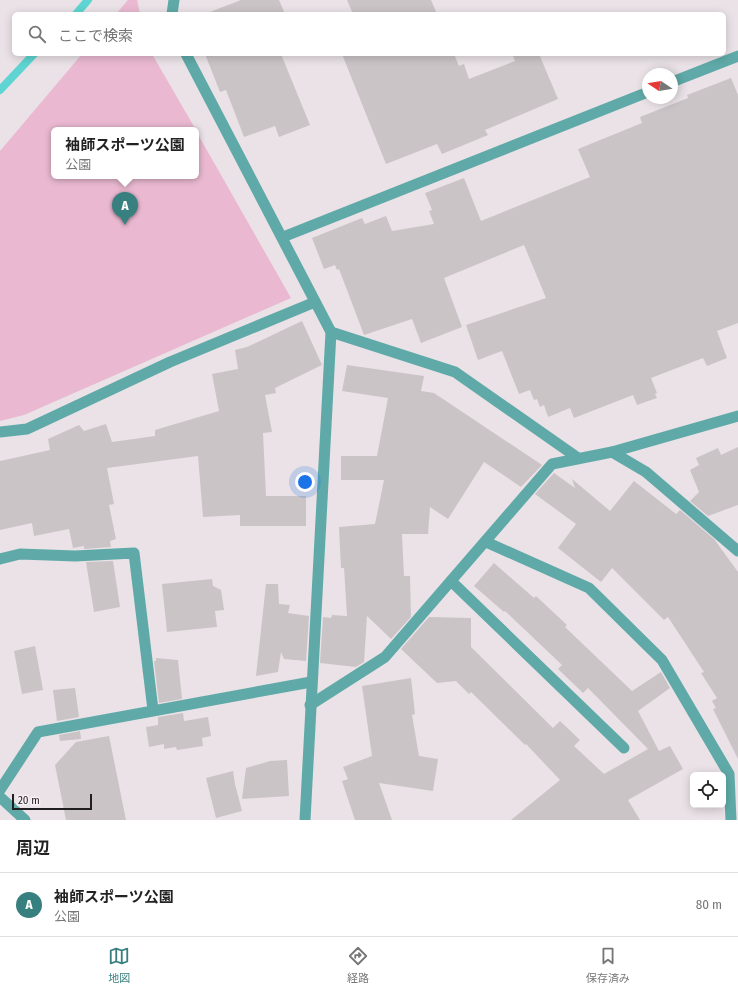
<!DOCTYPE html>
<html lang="ja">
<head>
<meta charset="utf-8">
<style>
  :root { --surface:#fff; --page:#f6f6f6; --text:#222; --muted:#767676; --line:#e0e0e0; --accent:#37807f }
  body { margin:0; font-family:"Fira Sans Condensed","Noto Sans JP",sans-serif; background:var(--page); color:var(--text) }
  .controls { position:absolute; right:12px; bottom:12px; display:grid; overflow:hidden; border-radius:6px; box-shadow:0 2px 10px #0003 }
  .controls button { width:36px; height:36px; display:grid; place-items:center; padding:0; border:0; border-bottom:1px solid var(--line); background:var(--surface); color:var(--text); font:20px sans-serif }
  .compass { position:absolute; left:642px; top:68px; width:36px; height:36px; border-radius:50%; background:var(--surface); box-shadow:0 2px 10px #0003; rotate:282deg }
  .scale { position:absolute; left:12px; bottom:10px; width:80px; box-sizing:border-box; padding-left:4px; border:2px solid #211e1f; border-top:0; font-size:11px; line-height:14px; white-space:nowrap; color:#211e1f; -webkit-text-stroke:3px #f7eff3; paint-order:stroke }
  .you { position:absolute; left:305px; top:482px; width:14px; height:14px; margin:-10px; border:3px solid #fff; border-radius:50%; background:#1a73e8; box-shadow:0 0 0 6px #1a73e833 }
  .badge { display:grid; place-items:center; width:26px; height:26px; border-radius:50%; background:var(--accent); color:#fff; font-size:13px; font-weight:700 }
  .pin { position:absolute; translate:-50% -33px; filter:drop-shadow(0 1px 2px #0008) }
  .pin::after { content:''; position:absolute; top:21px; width:14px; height:12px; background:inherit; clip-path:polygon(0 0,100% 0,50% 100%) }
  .popup { position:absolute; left:51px; top:127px; width:148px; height:52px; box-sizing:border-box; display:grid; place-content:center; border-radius:6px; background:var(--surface); filter:drop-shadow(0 1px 3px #0005); font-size:13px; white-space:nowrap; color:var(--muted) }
  .popup b { font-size:15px; color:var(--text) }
  .popup::after { content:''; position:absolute; left:50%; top:100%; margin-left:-8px; border:8px solid transparent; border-top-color:var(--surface) }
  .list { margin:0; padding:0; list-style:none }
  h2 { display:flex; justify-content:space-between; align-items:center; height:52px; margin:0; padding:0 16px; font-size:17px }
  h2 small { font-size:13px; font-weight:400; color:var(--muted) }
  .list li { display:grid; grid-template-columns:26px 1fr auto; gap:12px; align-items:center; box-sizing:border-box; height:64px; padding:0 16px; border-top:1px solid var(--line) }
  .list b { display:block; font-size:15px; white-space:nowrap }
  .list p { margin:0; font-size:13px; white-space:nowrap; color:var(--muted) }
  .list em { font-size:13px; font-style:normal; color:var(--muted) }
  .icon { flex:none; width:22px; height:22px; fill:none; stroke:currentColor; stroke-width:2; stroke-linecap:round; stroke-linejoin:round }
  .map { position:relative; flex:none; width:738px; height:820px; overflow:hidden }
  .search { position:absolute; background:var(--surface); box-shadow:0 2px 10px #0003; left:12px; right:12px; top:12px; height:44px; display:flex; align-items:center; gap:10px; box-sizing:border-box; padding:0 14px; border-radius:6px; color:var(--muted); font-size:15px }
  .sheet { height:116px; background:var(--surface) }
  nav { display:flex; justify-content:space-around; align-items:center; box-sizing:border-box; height:56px; border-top:1px solid var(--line); background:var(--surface); font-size:11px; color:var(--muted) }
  nav a { display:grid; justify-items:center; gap:2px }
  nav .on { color:var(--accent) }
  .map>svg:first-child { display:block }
</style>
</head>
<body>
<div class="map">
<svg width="738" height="820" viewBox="0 0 738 820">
  <rect width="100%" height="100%" fill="#eae2e6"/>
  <g fill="#eab9d1">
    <path d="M128 0H137L140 14H116Z"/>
    <path d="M82 54H152L196 130H54V176H196V131L291 298 24 415 0 421V151Z"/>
  </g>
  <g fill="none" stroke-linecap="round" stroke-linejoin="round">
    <g stroke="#5ed5d2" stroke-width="8">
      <path d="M76 14 88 0"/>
      <path d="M0 90 34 54"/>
    </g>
  </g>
  <g fill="#cbc4c7">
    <path d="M241 0H279L285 14H211L210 12Z"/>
    <path d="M347 0H431L437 14H353Z"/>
    <path d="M205 54H281L310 125 279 137 275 126 244 137 226 90 220 92Z"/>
    <path d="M342 54H454L459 66 464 64 469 79 515 61 512 54H539L558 99 485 130 488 135 442 154 437 144 386 164Z"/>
    <path d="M731 78 738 95V323L717 331 727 358 707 366 703 358 651 378 657 393 655 394 657 398 637 405 633 395 574 418 570 408 548 417 544 405 540 407 537 399 534 400 530 390 519 394 502 351 478 360 466 325 546 298 524 245 444 278 462 327 421 343 412 319 364 335 339 269 337 270 335 265 324 269 312 238 362 218 365 224 386 216 392 231 434 224 429 211 432 210 425 193 464 178 481 221 590 177 578 149 642 123 640 117 688 98 687 95Z"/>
    <path d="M302 321 322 365 275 388 276 393 265 395 272 432 263 433 266 496H306V526H240V515L203 517 198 456 107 468 114 504 109 505 116 539 110 541 111 547 84 549V546L73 548 69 529 34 536 32 523 0 530V461L50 450 48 439 79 425 84 431 106 424 112 442 155 436V430L219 411 212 374 238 369 235 350 247 347Z"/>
    <path d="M347 365 424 376 421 391 434 393 542 465 521 487 484 462 448 519 430 507 428 534H402L404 576H410L411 617 391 639 367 616 364 662 356 667 320 663 323 617 331 618 332 615 347 616 344 568H341L339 527 375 524 384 480H341V456H377L388 398 342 391Z"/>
    <path d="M738 447V505L708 516 690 501 699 492 690 470 699 465 696 458 718 448 721 455Z"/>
    <path d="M554 473 575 488 572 479 610 511 634 481 676 514 680 510 714 539 738 572V759L713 709 716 708 712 701 717 698 701 673 704 672 668 617 664 620 612 568 601 582 558 548 576 524 535 494Z"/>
    <path d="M113 561 120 607 94 612 86 562Z"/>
    <path d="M494 563 534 598 536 596 567 625 565 627 632 691 661 672 670 688 638 711 659 751 670 746 683 769 628 800 640 820H511L560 780 526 744 525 745 471 692 469 694 456 681 437 683 401 649 429 617 471 618V647L553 728 560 721 580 740 574 746 604 774 648 749 588 688 583 693 558 669 562 665 505 611 504 612 474 586Z"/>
    <path d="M212 579 213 586 221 590 224 610 215 611 217 627 167 632 162 584Z"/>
    <path d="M266 584H278L279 604 290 605 288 613 309 616 306 661 284 659 281 652 278 672 256 676Z"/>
    <path d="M35 646 43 690 22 694 14 651Z"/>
    <path d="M156 658 178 660 182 699 159 703 154 661H156Z"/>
    <path d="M411 678 415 714 412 715 419 756 438 759 433 791 379 783 392 820H355L342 781 348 779 343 767 372 756 362 686Z"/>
    <path d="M75 688 79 717 57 721 53 690Z"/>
    <path d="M183 713 184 721 208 717 211 736 202 738 203 746 177 750 176 747 164 749V744L149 747 146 727 158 725V717Z"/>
    <path d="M80 731 81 739 60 741 59 735Z"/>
    <path d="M109 736 126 820H66L55 765 76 742Z"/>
    <path d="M287 760 289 796 242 799 246 768 270 761Z"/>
    <path d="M233 771 235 784 242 811 216 818 206 778Z"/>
  </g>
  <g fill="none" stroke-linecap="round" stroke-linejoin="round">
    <g stroke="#5faaa8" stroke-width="11">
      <path d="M172 14 174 0"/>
      <path d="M186 54 331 332 305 820"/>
      <path d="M672 82 738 56"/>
      <path d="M283 237 648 92"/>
      <path d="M331 332 455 372 578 458"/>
      <path d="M0 432 27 429 170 362 315 302"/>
      <path d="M486 542 589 588 662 660 729 774 731 820"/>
      <path d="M0 559 20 554 75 556 134 553 153 710"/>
      <path d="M451 581 624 748"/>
      <path d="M310 705 385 657 552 464 612 452 646 472 738 551"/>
      <path d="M0 790 38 732 311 682"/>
      <path d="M0 797 25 820"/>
    </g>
    <path stroke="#5faaa8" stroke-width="11" d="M612 452 738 416"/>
  </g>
</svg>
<div class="controls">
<button><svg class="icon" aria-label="locate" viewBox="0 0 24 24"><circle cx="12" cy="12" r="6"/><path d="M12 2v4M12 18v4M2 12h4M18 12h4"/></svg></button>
</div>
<svg class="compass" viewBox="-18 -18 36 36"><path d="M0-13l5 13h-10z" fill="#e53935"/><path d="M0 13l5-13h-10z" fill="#767676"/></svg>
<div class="scale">20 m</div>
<div class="you"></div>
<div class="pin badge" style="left:125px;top:225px">A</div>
<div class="popup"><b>袖師スポーツ公園</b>公園</div>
<div class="search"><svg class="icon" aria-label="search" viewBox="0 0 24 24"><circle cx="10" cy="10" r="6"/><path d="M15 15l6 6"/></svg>ここで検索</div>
</div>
<section class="sheet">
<h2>周辺<small></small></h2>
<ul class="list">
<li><span class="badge">A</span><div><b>袖師スポーツ公園</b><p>公園</p></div><em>80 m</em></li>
</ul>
</section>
<nav>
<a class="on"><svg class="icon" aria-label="map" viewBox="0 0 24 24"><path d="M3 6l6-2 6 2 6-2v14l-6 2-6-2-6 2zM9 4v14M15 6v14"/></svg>地図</a>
<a><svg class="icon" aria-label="directions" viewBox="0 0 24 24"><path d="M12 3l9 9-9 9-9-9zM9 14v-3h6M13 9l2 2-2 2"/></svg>経路</a>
<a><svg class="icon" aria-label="saved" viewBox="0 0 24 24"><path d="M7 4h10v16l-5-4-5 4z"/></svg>保存済み</a>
</nav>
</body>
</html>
